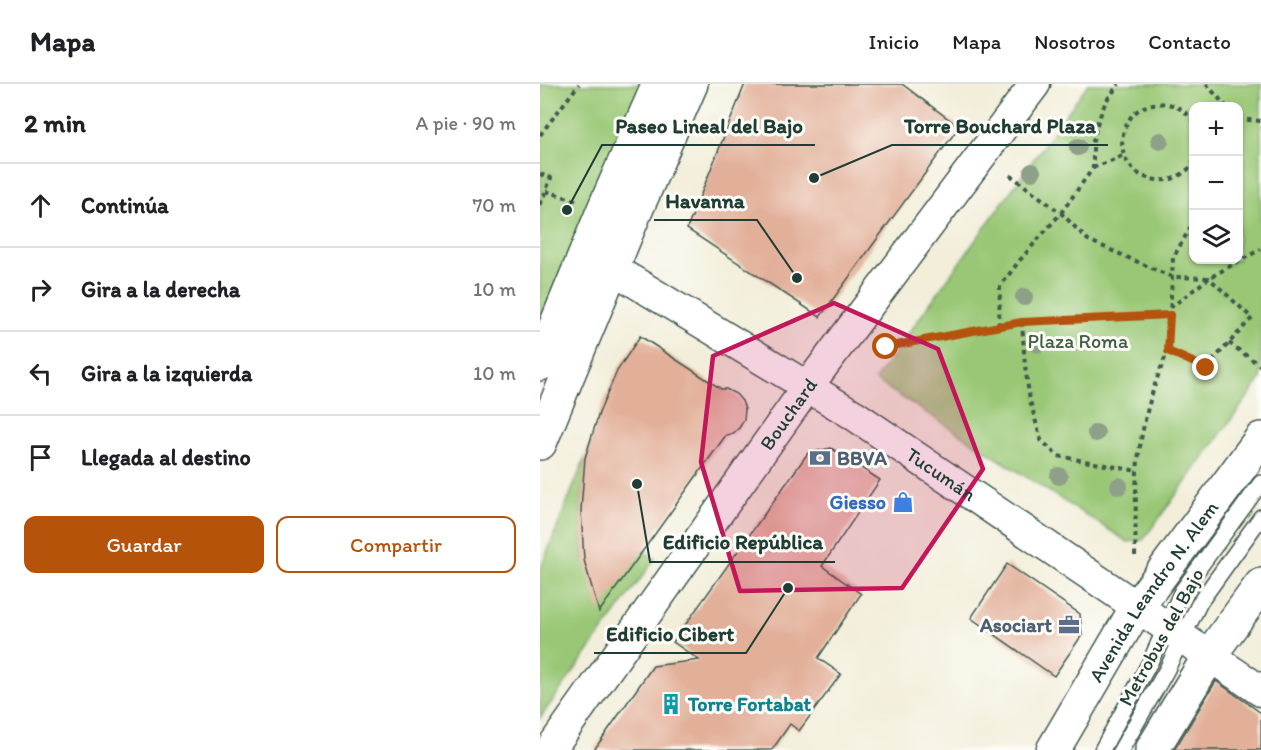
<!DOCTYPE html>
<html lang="es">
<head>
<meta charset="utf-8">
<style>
  :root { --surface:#fff; --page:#f2f2f2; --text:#202124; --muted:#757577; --line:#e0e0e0; --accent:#b45309 }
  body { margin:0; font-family:Itim,sans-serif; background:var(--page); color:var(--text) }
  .controls { position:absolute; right:18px; top:18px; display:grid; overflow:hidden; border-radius:12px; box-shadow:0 2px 4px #0004 }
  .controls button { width:54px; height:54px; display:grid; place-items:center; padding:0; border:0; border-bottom:2px solid var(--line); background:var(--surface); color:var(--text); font:30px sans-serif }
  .stop { position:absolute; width:18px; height:18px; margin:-14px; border:4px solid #b45309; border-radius:50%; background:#fff }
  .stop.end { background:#b45309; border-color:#fff; box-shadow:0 2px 6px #0008 }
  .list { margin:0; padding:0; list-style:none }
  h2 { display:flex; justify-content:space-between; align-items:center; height:78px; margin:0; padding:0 24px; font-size:26px }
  h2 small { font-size:20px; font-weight:400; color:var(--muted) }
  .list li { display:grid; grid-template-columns:39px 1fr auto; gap:18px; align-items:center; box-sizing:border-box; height:84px; padding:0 24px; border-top:2px solid var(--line) }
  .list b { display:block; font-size:22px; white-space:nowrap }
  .list em { font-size:20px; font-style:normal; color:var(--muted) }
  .actions { display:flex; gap:12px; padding:18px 24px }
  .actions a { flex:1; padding:14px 0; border:2px solid var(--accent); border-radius:12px; text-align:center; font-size:21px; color:var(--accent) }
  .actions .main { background:var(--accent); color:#fff }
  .icon { flex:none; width:33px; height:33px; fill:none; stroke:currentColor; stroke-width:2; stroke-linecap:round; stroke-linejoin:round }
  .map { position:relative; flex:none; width:721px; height:666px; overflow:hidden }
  header { display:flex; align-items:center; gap:36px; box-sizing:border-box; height:84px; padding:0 30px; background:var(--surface); border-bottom:2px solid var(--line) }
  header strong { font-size:28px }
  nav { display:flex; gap:33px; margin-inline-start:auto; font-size:21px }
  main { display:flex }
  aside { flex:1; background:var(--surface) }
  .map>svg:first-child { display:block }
</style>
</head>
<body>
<header>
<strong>Mapa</strong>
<nav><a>Inicio</a><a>Mapa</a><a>Nosotros</a><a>Contacto</a></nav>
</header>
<main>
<aside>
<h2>2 min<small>A pie · 90 m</small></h2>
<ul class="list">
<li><svg class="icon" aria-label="ahead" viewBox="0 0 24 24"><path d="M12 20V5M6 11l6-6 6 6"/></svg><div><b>Continúa</b></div><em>70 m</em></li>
<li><svg class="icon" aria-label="right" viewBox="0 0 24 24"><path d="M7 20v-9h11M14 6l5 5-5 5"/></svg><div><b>Gira a la derecha</b></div><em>10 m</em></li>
<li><svg class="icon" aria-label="left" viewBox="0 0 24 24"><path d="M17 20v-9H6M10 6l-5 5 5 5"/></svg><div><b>Gira a la izquierda</b></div><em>10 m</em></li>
<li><svg class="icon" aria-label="arrive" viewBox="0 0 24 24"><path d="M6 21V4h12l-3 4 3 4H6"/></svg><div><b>Llegada al destino</b></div></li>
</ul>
<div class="actions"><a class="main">Guardar</a><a>Compartir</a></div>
</aside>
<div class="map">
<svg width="721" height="666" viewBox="0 0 721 666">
  <rect width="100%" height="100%" fill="#fdfcf7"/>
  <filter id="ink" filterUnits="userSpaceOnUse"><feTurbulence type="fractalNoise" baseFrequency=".0167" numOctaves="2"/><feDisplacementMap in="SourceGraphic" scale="12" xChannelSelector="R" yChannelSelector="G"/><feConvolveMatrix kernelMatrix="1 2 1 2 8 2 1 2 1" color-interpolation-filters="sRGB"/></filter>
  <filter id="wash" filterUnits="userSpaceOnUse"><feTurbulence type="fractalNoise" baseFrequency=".008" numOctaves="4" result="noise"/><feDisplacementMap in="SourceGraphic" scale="24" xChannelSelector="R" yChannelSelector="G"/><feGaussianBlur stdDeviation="1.35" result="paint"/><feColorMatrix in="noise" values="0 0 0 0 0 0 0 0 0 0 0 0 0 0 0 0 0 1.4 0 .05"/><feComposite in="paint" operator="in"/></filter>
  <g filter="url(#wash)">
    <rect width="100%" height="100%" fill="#f2eeda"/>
    <g fill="#99c775" stroke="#5c8254" stroke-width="1.5" fill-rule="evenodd">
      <path d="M0 0H108L0 251Z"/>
      <path d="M548 0H721V295L603 456 588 458 335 296ZM654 22H698V176H654Z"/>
      <path d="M45 374 41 426 44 476 103 466 115 475 0 634V486Z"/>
    </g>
    <g id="blocks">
      <g fill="#e2af98">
        <path d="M205 0H362L419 43 280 233 147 145Z"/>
        <path d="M100 252 181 305H186L196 310 202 317 205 325 204 336 199 344 192 350 186 351 59 528 44 476 41 426 45 374 59 329 77 287Z"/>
        <path d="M291 364 340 396 282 482 321 510 278 574 301 590 259 647 250 640 232 666H54L113 582 159 576 133 558 268 369Z"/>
        <path d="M467 480 540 530 542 551 514 592 431 534Z"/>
        <path d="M676 597 721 629V666H634Z"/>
      </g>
    </g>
  </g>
  <g filter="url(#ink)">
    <use href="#blocks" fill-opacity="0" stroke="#3f584d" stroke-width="1.5"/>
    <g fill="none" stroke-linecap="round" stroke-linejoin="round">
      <defs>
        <g id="service">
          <path d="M562 666 610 578 642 507 721 399"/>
          <path d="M581 666 626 587 660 518 721 433"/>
        </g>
        <g id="minor">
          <path id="s1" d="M73 185 314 331 721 607"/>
          <path id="s2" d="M10 666 268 302 495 0"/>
        </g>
        <g id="secondary">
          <path d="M0 280 64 125 119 0"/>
          <path d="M0 359 93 133 151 0"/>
        </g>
        <g id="primary">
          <path id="s3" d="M513 666 597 523 721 355"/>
          <path d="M612 666 670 571 721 501"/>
        </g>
      </defs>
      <use href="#service" stroke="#3f584d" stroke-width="18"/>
      <use href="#minor" stroke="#3f584d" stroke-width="33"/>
      <use href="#secondary" stroke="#3f584d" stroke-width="36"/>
      <use href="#primary" stroke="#3f584d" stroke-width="36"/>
      <g stroke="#3f584d" stroke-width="4" stroke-dasharray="4.5 4.5" stroke-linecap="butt">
        <path d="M666 0 686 22"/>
        <path d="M698 35 721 37"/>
        <path d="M654 38C648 29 638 22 628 20 574 12 564 91 618 96 632 98 646 90 654 78"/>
        <path d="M0 51 39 0"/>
        <path d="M698 61V69"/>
        <path d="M553 84 584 71"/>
        <path d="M0 90 11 94 0 121"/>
        <path d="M470 91 521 129 548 156 632 193 669 194 721 165"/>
        <path d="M6 107 38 117"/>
        <path d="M630 224 669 194 712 234 666 284 628 267 633 174 654 137"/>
        <path d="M482 238 485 282 490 317 501 356 518 372 597 387"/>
        <path d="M459 242 460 202 480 176 521 129 553 84V57L558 37 566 17 579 0"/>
        <path d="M689 259 721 282"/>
        <path d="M346 263 482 238 630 231"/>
        <path d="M595 472C596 444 595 416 597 388 600 348 611 305 628 267"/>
      </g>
      <use href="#service" stroke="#fff" stroke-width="15"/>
      <use href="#minor" stroke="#fff" stroke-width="30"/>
      <use href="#secondary" stroke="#fff" stroke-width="33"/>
      <use href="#primary" stroke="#fff" stroke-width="33"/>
    </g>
    <g fill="#8fa088">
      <circle cx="620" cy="57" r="9"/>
      <circle cx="538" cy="63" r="9"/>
      <circle cx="492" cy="88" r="9"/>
      <circle cx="484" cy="213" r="9"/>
      <circle cx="497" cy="260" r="9"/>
      <circle cx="556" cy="349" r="9"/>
      <circle cx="519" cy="392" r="9"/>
      <circle cx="579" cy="402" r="9"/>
    </g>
  </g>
  <g fill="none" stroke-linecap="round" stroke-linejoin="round" filter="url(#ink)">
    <path stroke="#b45309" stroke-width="8" d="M346 263 482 238 630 231 628 267 666 284"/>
  </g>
  <path fill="#c2185b" fill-opacity="0.2" stroke="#c2185b" stroke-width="4.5" stroke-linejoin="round" d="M294 219 398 265 443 385 362 504 200 507 161 378 173 272Z"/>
  <defs>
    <symbol id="bank-bare" viewBox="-9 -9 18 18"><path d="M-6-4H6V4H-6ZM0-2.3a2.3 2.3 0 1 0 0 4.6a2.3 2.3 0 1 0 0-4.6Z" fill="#5c6f8a" stroke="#fdfcf7" stroke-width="2.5" paint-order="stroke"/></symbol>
    <symbol id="shop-bare" viewBox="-9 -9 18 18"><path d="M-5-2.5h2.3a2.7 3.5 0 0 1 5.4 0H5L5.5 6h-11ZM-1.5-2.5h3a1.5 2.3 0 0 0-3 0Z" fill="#3f7fe0" stroke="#fdfcf7" stroke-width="2.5" paint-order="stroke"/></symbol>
    <symbol id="office-bare" viewBox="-9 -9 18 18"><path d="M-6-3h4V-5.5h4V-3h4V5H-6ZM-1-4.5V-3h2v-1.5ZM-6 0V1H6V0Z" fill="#5c6f8a" stroke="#fdfcf7" stroke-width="2.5" paint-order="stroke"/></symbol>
    <symbol id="building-bare" viewBox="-9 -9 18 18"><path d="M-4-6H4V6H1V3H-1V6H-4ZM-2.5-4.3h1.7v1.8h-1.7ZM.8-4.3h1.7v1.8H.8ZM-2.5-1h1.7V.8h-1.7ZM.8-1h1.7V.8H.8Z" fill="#0f9aa8" stroke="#fdfcf7" stroke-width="2.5" paint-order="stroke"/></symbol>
  </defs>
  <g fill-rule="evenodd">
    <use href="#bank-bare" x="265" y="359" width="30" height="30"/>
    <use href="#shop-bare" x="348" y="403" width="30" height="30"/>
    <use href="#office-bare" x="514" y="526" width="30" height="30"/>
    <use href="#building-bare" x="116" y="605" width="30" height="30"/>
  </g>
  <g text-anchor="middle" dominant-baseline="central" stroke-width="6" stroke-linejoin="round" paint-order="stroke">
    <g font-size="20" fill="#3e6044" stroke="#fdfcf7">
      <text x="538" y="257">Plaza Roma</text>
    </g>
    <g font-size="20" fill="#1f3d34" stroke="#fdfcf7">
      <text stroke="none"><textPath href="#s2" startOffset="412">Bouchard</textPath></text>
      <text stroke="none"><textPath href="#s1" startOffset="387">Tucumán</textPath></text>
      <text stroke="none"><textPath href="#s3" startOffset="188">Avenida Leandro N. Alem</textPath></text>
      <text transform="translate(621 553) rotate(-61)">Metrobus del Bajo</text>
    </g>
    <g font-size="20" font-weight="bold" fill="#4e5e75" stroke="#fdfcf7" text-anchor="start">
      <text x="297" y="374">BBVA</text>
      <text x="512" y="541" text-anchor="end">Asociart</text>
    </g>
    <g font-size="20" font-weight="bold" fill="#366cbe" stroke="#fdfcf7" text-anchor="end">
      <text x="346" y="418">Giesso</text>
    </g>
    <g font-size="20" font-weight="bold" fill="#0d838f" stroke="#fdfcf7" text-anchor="start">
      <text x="148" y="620">Torre Fortabat</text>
    </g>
  </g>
  <path fill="none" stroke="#1f3d34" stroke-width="2" d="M27 126L62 61H275M274 94L352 61H568M257 194L217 136H114M97 400L110 478H295M248 504L206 569H54"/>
  <g fill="#1f3d34" stroke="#fdfcf7" stroke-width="2">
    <circle cx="27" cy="126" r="6"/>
    <circle cx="274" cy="94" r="6"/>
    <circle cx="257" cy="194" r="6"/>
    <circle cx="97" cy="400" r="6"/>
    <circle cx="248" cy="504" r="6"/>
  </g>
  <g font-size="21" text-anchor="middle" font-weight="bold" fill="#1f3d34" stroke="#fdfcf7" stroke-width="6" stroke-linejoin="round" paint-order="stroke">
    <text x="169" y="49">Paseo Lineal del Bajo</text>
    <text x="460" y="49">Torre Bouchard Plaza</text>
    <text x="165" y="124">Havanna</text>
    <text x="203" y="465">Edificio República</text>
    <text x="130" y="557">Edificio Cibert</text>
  </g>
</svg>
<div class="controls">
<button>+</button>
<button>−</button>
<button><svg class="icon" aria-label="layers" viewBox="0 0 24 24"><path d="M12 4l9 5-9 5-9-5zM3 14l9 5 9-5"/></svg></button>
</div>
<div class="stop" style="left:346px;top:263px"></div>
<div class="stop end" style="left:666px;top:284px"></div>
</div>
</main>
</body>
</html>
